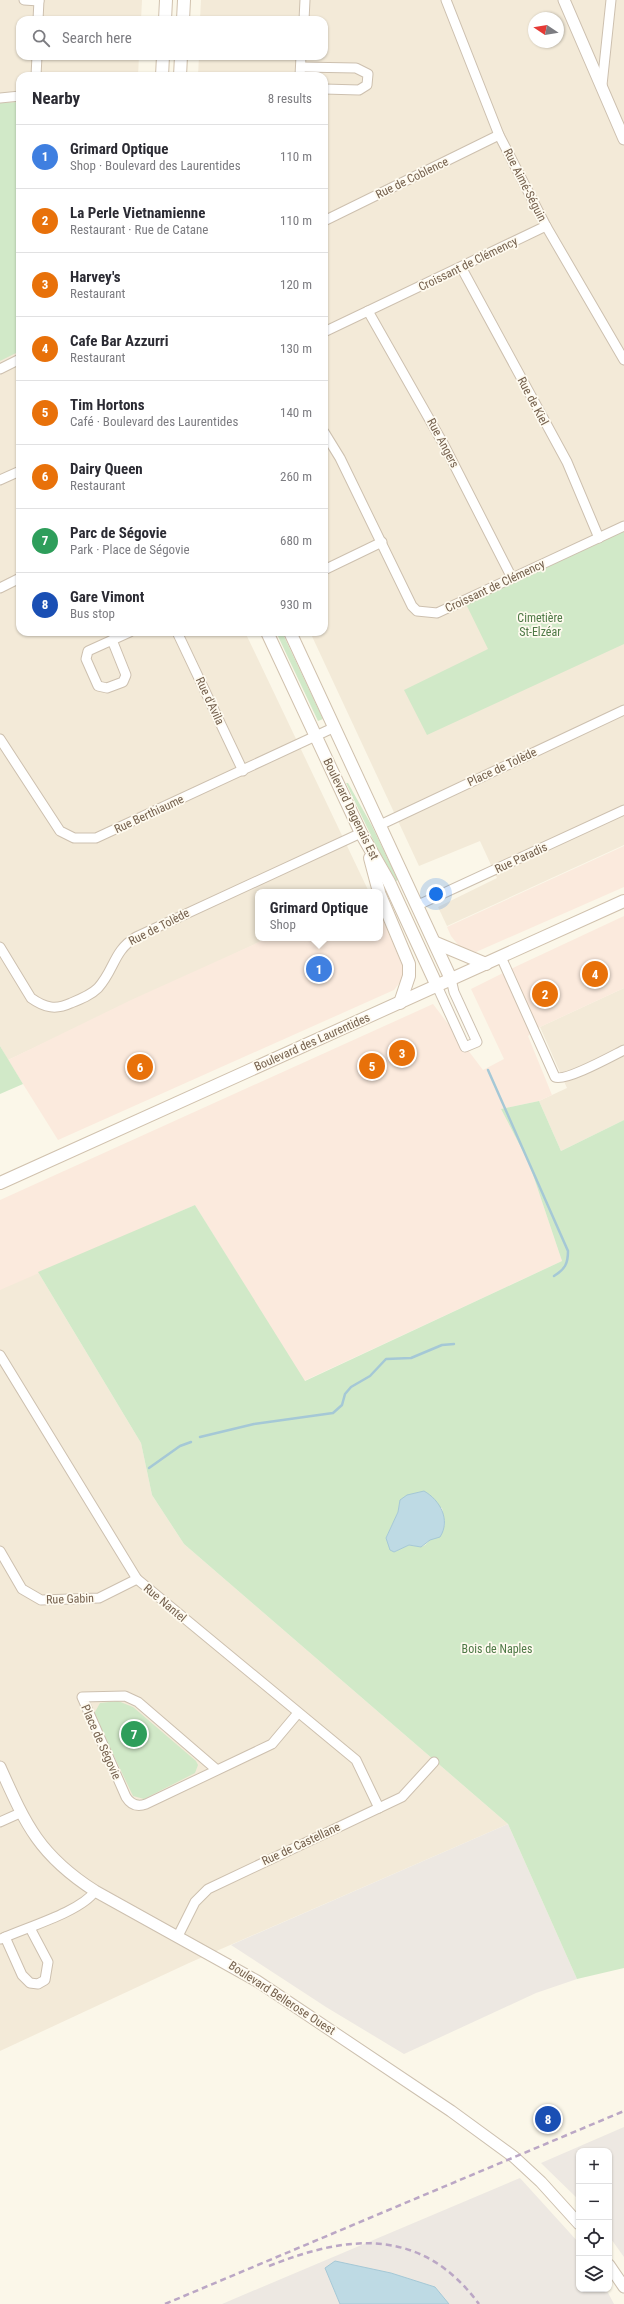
<!DOCTYPE html>
<html lang="en">
<head>
<meta charset="utf-8">
<style>
  :root { --surface:#fff; --page:#f2f2f3; --text:#2b2b33; --muted:#7c7c81; --line:#e1e1e2; --accent:#d93025 }
  body { margin:0; font-family:"Roboto Condensed",sans-serif; background:var(--page); color:var(--text) }
  .controls { position:absolute; right:12px; bottom:12px; display:grid; overflow:hidden; border-radius:8px; box-shadow:0 1px 3px #0004 }
  .controls button { width:36px; height:36px; display:grid; place-items:center; padding:0; border:0; border-bottom:1px solid var(--line); background:var(--surface); color:var(--text); font:20px sans-serif }
  .compass { position:absolute; left:528px; top:12px; width:36px; height:36px; border-radius:50%; background:var(--surface); box-shadow:0 1px 3px #0004; rotate:282deg }
  .you { position:absolute; left:436px; top:894px; width:14px; height:14px; margin:-10px; border:3px solid #fff; border-radius:50%; background:#1a73e8; box-shadow:0 0 0 6px #1a73e833 }
  .badge { display:grid; place-items:center; width:26px; height:26px; border-radius:50%; background:var(--accent); color:#fff; font-size:13px; font-weight:700 }
  .pin { position:absolute; translate:-50% -50%; border:2px solid #fff; box-shadow:0 1px 4px #0006 }
  .popup { position:absolute; left:255px; top:889px; width:128px; height:52px; box-sizing:border-box; display:grid; place-content:center; border-radius:8px; background:var(--surface); filter:drop-shadow(0 1px 3px #0005); font-size:13px; white-space:nowrap; color:var(--muted) }
  .popup b { font-size:15px; color:var(--text) }
  .popup::after { content:''; position:absolute; left:50%; top:100%; margin-left:-8px; border:8px solid transparent; border-top-color:var(--surface) }
  .list { margin:0; padding:0; list-style:none }
  h2 { display:flex; justify-content:space-between; align-items:center; height:52px; margin:0; padding:0 16px; font-size:17px }
  h2 small { font-size:13px; font-weight:400; color:var(--muted) }
  .list li { display:grid; grid-template-columns:26px 1fr auto; gap:12px; align-items:center; box-sizing:border-box; height:64px; padding:0 16px; border-top:1px solid var(--line) }
  .list b { display:block; font-size:15px; white-space:nowrap }
  .list p { margin:0; font-size:13px; white-space:nowrap; color:var(--muted) }
  .list em { font-size:13px; font-style:normal; color:var(--muted) }
  .icon { flex:none; width:22px; height:22px; fill:none; stroke:currentColor; stroke-width:2; stroke-linecap:round; stroke-linejoin:round }
  .map { position:relative; flex:none; width:624px; height:2304px; overflow:hidden }
  .search { position:absolute; background:var(--surface); box-shadow:0 1px 3px #0004; left:16px; top:16px; width:312px; height:44px; display:flex; align-items:center; gap:10px; box-sizing:border-box; padding:0 14px; border-radius:12px; color:var(--muted); font-size:15px }
  .panel { position:absolute; background:var(--surface); box-shadow:0 1px 3px #0004; left:16px; top:72px; width:312px; height:564px; border-radius:12px }
  .map>svg:first-child { display:block }
</style>
</head>
<body>
<div class="map">
<svg width="624" height="2304" viewBox="0 0 624 2304">
  <rect width="100%" height="100%" fill="#fbf7e9"/>
  <g fill="#f3ead8" fill-rule="evenodd">
    <path d="M0 0H142L141 20H20V56H139L138 76H20V632H245L369 892H258V938H268L8 1060 0 1046Z"/>
    <path d="M201 0H624V845L447 926 438 907 497 878 480 841 419 866 310 632H324V76H198L199 56H324V20H200ZM534 18H558V42H534Z"/>
    <path d="M624 988V1120L561 1151 539 1101 567 1088 540 1027Z"/>
    <path d="M38 1272 141 1443 152 1495 184 1544 508 1824 189 1963 0 2051V1289Z"/>
  </g>
  <g fill="#fbeadd">
    <path d="M624 846V887L476 952 459 946 451 936 447 927Z"/>
    <path d="M380 913 404 970 401 981 394 990 58 1140 8 1060 131 1000 268 938H380Z"/>
    <path d="M624 916V988L540 1027 528 1036 552 1095 539 1101 501 1109 529 1163 562 1261 304 1381 195 1205 0 1290V1200L433 1004 483 1070 504 1059 471 989 517 966Z"/>
  </g>
  <g fill="#ede8e2">
    <path d="M508 1824 577 1979 536 1993 404 2054 326 2007 231 1945Z"/>
    <path d="M624 2127V2257L609 2236V2151H579V2200L541 2163Z"/>
    <path d="M520 2178 579 2243V2289H606L614 2304H449L435 2287 391 2273 325 2268 340 2304H222Z"/>
  </g>
  <g fill="#d1e9c8" fill-rule="evenodd">
    <path d="M18 102 20 103V351L0 361V103Z"/>
    <path d="M624 530V644L427 735 404 690 488 649 465 602Z"/>
    <path d="M276 632H282L323 719 318 721Z"/>
    <path d="M346 783H348L372 826 398 880 396 881 375 844Z"/>
    <path d="M0 1046 23 1084 0 1094Z"/>
    <path d="M539 1101 561 1151 624 1120V1968L577 1979 508 1824 184 1544 152 1495 141 1443 38 1272 195 1205 305 1381 562 1261 529 1163 501 1109ZM400 1500 442 1508 445 1525 425 1545 421 1547 409 1545 394 1552 386 1538 398 1512Z"/>
    <path d="M118 1701 133 1707 196 1761 198 1765 195 1773 144 1799 133 1796 95 1716V1712L100 1703Z"/>
  </g>
  <g fill="#bedae4" stroke="#a5c8d6">
    <path d="M424 1491C440 1500 451 1520 440 1537L430 1540 421 1547 409 1545 394 1552 390 1550 386 1538 398 1512 400 1500 407 1495Z"/>
    <path d="M335 2261 391 2273 435 2287 449 2304H340L325 2268Z"/>
  </g>
  <g fill="none" stroke-linecap="round" stroke-linejoin="round">
    <g stroke="#a5c8d6" stroke-width="2.5">
      <path d="M488 1070 568 1251C568 1264 565 1269 554 1276"/>
      <path d="M200 1437 254 1424 333 1413 342 1405 345 1394 351 1387 370 1376 386 1359 411 1358 442 1345 454 1344"/>
      <path d="M149 1468 180 1446 191 1442"/>
    </g>
    <defs>
      <g id="minor">
        <path d="M24 0 39 1"/>
        <path d="M446 0 499 135 546 226 624 360"/>
        <path d="M38 20 39 0"/>
        <path d="M304 20 305 0"/>
        <path d="M301 67 356 68 368 74 367 85 359 90 324 89"/>
        <path d="M36 76 37 56"/>
        <path d="M300 76 301 56"/>
        <path d="M602 85 611 0"/>
        <path d="M0 98 20 96"/>
        <path d="M324 221 499 135"/>
        <path d="M461 267 567 462 599 538"/>
        <path d="M368 311 444 445 512 578"/>
        <path d="M324 332 546 226"/>
        <path d="M0 369 20 359"/>
        <path d="M324 432 340 458 412 606 417 611 437 613 624 526"/>
        <path d="M0 480 20 471"/>
        <path d="M324 570 382 542"/>
        <path d="M0 588 20 578"/>
        <path d="M177 632 243 771"/>
        <path d="M112 640 126 675 123 682 107 688 98 686 86 659 88 651 130 632"/>
        <path d="M0 739 60 831 74 838H96L335 727"/>
        <path d="M380 825 624 710"/>
        <path d="M418 905 624 810"/>
        <path d="M0 947 31 998C45 1008 56 1010 71 1003 81 999 91 995 98 988 115 969 113 951 136 937L361 833"/>
        <path d="M501 957 555 1077C565 1082 612 1056 624 1050"/>
        <path d="M437 986 465 1047 477 1042 454 992 451 979"/>
        <path d="M0 1355 137 1579 356 1760 379 1808"/>
        <path d="M0 1551 22 1589 41 1600 99 1598 137 1579"/>
        <path d="M217 1770 138 1702 125 1696 82 1697 126 1797C131 1805 138 1807 146 1804L272 1744 298 1713"/>
        <path d="M0 1822 20 1813"/>
        <path d="M178 1936 195 1902 208 1889 402 1797 434 1762"/>
        <path d="M5 1937 22 1975 30 1983 38 1984 45 1980 48 1962 30 1928"/>
        <path d="M1 1939C24 1928 81 1912 95 1891"/>
      </g>
      <g id="tertiary">
        <path d="M564 0 624 139"/>
        <path d="M0 1767C26 1825 39 1855 95 1891L257 1981 451 2111 514 2157 541 2182 579 2224"/>
        <path d="M609 2265 624 2287"/>
      </g>
      <g id="secondary">
        <path d="M165 20 166 0"/>
        <path d="M183 20 184 0"/>
        <path d="M162 76 163 56"/>
        <path d="M180 76 181 56"/>
        <path d="M267 632 361 833 389 882 437 986"/>
        <path d="M290 632 451 979"/>
        <path d="M370 858 379 892"/>
        <path d="M380 895 409 964V976L400 1003"/>
        <path d="M436 943 486 964"/>
        <path d="M0 1183 624 901"/>
      </g>
    </defs>
    <use href="#minor" stroke="#cdc0af" stroke-width="11"/>
    <use href="#tertiary" stroke="#cdc0af" stroke-width="13"/>
    <use href="#secondary" stroke="#d0c1ad" stroke-width="14"/>
    <use href="#minor" stroke="#fff" stroke-width="9"/>
    <use href="#tertiary" stroke="#fff" stroke-width="11"/>
    <use href="#secondary" stroke="#fff" stroke-width="12"/>
    <g stroke="#bba7c5" stroke-width="2.5" stroke-dasharray="6 4" stroke-linecap="butt">
      <path d="M269 2266C349 2234 422 2227 479 2304"/>
      <path d="M165 2304 624 2111"/>
    </g>
  </g>
  <g text-anchor="middle" dominant-baseline="central" stroke-width="3.5" stroke-linejoin="round" paint-order="stroke">
    <g font-size="12" fill="#75614e" stroke="#fefaef">
      <text transform="translate(412 178) rotate(-26)">Rue de Coblence</text>
      <text transform="translate(525 185) rotate(63)">Rue Aimé-Séguin</text>
      <text transform="translate(468 264) rotate(-26)">Croissant de Clémency</text>
      <text transform="translate(533 401) rotate(62)">Rue de Kiel</text>
      <text transform="translate(443 443) rotate(62)">Rue Angers</text>
      <text transform="translate(495 586) rotate(-25)">Croissant de Clémency</text>
      <text transform="translate(210 701) rotate(65)">Rue d'Avila</text>
      <text transform="translate(502 767) rotate(-25)">Place de Tolède</text>
      <text transform="translate(351 809) rotate(64)">Boulevard Dagenais Est</text>
      <text transform="translate(149 814) rotate(-25)">Rue Berthiaume</text>
      <text transform="translate(521 858) rotate(-25)">Rue Paradis</text>
      <text transform="translate(159 927) rotate(-27)">Rue de Tolède</text>
      <text transform="translate(312 1042) rotate(-24)">Boulevard des Laurentides</text>
      <text transform="translate(70 1599) rotate(-2)">Rue Gabin</text>
      <text transform="translate(165 1603) rotate(40)">Rue Nantel</text>
      <text transform="translate(101 1742) rotate(66)">Place de Ségovie</text>
      <text transform="translate(301 1844) rotate(-25)">Rue de Castellane</text>
      <text transform="translate(282 1998) rotate(33)">Boulevard Bellerose Ouest</text>
    </g>
    <g font-size="12" fill="#4e7946" stroke="#fefaef">
      <text x="540" y="618">Cimetière<tspan x="540" dy="14">St-Elzéar</tspan></text>
      <text x="497" y="1649">Bois de Naples</text>
    </g>
  </g>
</svg>
<div class="controls">
<button>+</button>
<button>−</button>
<button><svg class="icon" aria-label="locate" viewBox="0 0 24 24"><circle cx="12" cy="12" r="6"/><path d="M12 2v4M12 18v4M2 12h4M18 12h4"/></svg></button>
<button><svg class="icon" aria-label="layers" viewBox="0 0 24 24"><path d="M12 4l9 5-9 5-9-5zM3 14l9 5 9-5"/></svg></button>
</div>
<svg class="compass" viewBox="-18 -18 36 36"><path d="M0-13l5 13h-10z" fill="#e53935"/><path d="M0 13l5-13h-10z" fill="#7c7c81"/></svg>
<div class="you"></div>
<div class="pin badge" style="left:319px;top:969px;background:#3f7fe0">1</div>
<div class="popup"><b>Grimard Optique</b>Shop</div>
<div class="pin badge" style="left:545px;top:994px;background:#e8710a">2</div>
<div class="pin badge" style="left:402px;top:1053px;background:#e8710a">3</div>
<div class="pin badge" style="left:595px;top:974px;background:#e8710a">4</div>
<div class="pin badge" style="left:372px;top:1066px;background:#e8710a">5</div>
<div class="pin badge" style="left:140px;top:1067px;background:#e8710a">6</div>
<div class="pin badge" style="left:134px;top:1734px;background:#2e9e5b">7</div>
<div class="pin badge" style="left:548px;top:2119px;background:#1a4fb4">8</div>
<div class="search"><svg class="icon" aria-label="search" viewBox="0 0 24 24"><circle cx="10" cy="10" r="6"/><path d="M15 15l6 6"/></svg>Search here</div>
<section class="panel">
<h2>Nearby<small>8 results</small></h2>
<ul class="list">
<li><span class="badge" style="background:#3f7fe0">1</span><div><b>Grimard Optique</b><p>Shop · Boulevard des Laurentides</p></div><em>110 m</em></li>
<li><span class="badge" style="background:#e8710a">2</span><div><b>La Perle Vietnamienne</b><p>Restaurant · Rue de Catane</p></div><em>110 m</em></li>
<li><span class="badge" style="background:#e8710a">3</span><div><b>Harvey's</b><p>Restaurant</p></div><em>120 m</em></li>
<li><span class="badge" style="background:#e8710a">4</span><div><b>Cafe Bar Azzurri</b><p>Restaurant</p></div><em>130 m</em></li>
<li><span class="badge" style="background:#e8710a">5</span><div><b>Tim Hortons</b><p>Café · Boulevard des Laurentides</p></div><em>140 m</em></li>
<li><span class="badge" style="background:#e8710a">6</span><div><b>Dairy Queen</b><p>Restaurant</p></div><em>260 m</em></li>
<li><span class="badge" style="background:#2e9e5b">7</span><div><b>Parc de Ségovie</b><p>Park · Place de Ségovie</p></div><em>680 m</em></li>
<li><span class="badge" style="background:#1a4fb4">8</span><div><b>Gare Vimont</b><p>Bus stop</p></div><em>930 m</em></li>
</ul>
</section>
</div>
</body>
</html>
